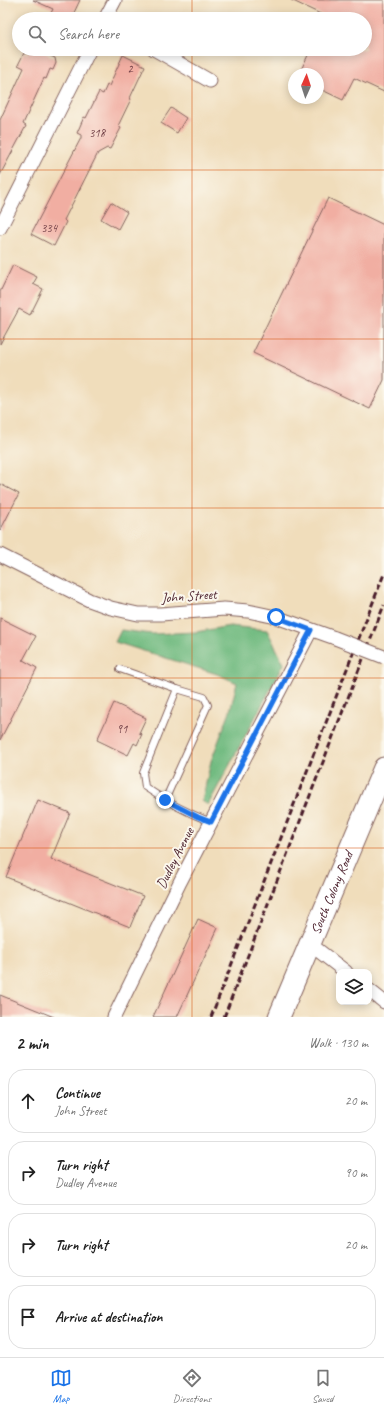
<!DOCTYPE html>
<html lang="en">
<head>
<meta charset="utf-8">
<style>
  :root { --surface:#fff; --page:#f6f6f6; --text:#222; --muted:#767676; --line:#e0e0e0; --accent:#1a73e8 }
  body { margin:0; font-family:Caveat,sans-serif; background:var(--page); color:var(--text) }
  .controls { position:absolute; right:12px; bottom:12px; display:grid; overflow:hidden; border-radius:8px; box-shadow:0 2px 10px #0003 }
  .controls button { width:36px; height:36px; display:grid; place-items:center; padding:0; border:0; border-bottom:1px solid var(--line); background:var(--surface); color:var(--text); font:20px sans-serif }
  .compass { position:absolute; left:288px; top:68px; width:36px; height:36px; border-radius:50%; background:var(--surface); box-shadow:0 2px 10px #0003; rotate:3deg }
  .stop { position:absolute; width:12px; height:12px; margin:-9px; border:3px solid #1a73e8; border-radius:50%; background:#fff }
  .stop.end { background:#1a73e8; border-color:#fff; box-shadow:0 1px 4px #0008 }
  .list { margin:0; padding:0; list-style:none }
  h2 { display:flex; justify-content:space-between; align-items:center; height:52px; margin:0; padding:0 16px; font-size:17px }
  h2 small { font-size:13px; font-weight:400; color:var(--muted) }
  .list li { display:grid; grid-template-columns:26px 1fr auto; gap:12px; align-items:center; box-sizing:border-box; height:64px; margin:0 8px 8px; padding:0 8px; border:1px solid var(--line); border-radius:16px }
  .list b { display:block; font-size:15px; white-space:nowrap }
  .list p { margin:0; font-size:13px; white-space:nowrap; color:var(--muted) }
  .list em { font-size:13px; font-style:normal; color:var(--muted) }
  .icon { flex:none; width:22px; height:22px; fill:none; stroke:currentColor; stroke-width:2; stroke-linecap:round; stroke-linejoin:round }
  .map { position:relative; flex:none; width:384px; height:1017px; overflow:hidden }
  .search { position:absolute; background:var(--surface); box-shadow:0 2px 10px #0003; left:12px; right:12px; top:12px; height:44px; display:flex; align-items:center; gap:10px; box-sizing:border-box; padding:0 14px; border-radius:22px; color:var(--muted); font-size:15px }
  .sheet { height:340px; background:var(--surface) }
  nav { display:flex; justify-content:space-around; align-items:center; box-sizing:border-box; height:56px; border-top:1px solid var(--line); background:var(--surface); font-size:11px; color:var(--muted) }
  nav a { display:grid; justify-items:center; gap:2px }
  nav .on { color:var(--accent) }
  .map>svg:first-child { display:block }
</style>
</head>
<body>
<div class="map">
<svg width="384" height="1017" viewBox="0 0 384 1017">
  <rect width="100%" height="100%" fill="#fbf7ec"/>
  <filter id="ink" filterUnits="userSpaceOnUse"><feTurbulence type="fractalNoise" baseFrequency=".025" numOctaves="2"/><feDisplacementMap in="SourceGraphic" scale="8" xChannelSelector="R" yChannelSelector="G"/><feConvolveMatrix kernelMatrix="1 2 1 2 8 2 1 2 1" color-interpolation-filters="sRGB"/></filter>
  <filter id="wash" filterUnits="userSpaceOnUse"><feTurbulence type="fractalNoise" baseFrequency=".012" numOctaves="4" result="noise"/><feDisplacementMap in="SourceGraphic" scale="16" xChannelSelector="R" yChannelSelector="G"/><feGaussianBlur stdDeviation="0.9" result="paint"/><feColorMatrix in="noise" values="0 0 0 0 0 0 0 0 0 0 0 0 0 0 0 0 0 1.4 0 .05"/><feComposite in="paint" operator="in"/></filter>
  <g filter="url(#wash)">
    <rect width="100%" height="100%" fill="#f0ddbb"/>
    <path fill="#72bb81" stroke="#5e6d56" d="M230 626 267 630 284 664 208 805 202 801 211 761 230 711 237 683 217 674 115 642 121 630 152 634 196 632Z"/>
    <g id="blocks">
      <g fill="#f1aea2">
        <path d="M33 0H80L71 19H48L53 9Z"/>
        <path d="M291 0H384V92L354 78 343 100 318 88V74H299L311 49H365V19H331Z"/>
        <path d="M30 49H36L55 58 56 63 53 70 50 69 46 79 44 78 23 124 26 126 0 175V120L24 68 18 65 24 53 27 54Z"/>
        <path d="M123 55 145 66 130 98 131 99 118 126 121 128 110 149 107 148 98 153 64 220 66 222 54 246 31 234 81 138V135L77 133 84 117 86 118 99 92 103 94 107 85 109 86Z"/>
        <path d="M171 108 186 118 177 133 161 123Z"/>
        <path d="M328 198 384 225V380L370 409 253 353Z"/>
        <path d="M111 202 127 212 118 229 101 219Z"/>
        <path d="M13 265 37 277 33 284 43 289 30 315 19 309 0 344V292Z"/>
        <path d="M0 484 19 494 0 531Z"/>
        <path d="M0 618 36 636 23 660 37 668 0 740Z"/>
        <path d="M114 703 146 718 139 733 142 734 137 745 134 743 128 755 97 740Z"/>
        <path d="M38 800 70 813 51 859 143 896 130 927 6 877Z"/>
        <path d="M198 919 218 928 177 1017H153Z"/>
        <path d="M0 995 54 1017H0Z"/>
      </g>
    </g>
  </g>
  <g filter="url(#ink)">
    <use href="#blocks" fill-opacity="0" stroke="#84625d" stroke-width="1"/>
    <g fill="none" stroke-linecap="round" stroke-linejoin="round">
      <defs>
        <g id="lane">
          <path d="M120 669 177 689 143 773 145 787C165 801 188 813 211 822"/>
          <path d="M165 800 208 705 204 697 177 689"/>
        </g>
        <g id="street">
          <path d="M105 19 115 0"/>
          <path d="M154 49 210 81"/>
          <path d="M0 228 90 49"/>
          <path d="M0 555 89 600 111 608 138 614H161L224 609 248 611 276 617 335 638"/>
          <path d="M310 944 346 972"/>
          <path d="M369 990 384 1002"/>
          <path d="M114 1017 180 882 311 630"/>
        </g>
        <g id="primary">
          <path id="s1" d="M279 1017 384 768"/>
        </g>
      </defs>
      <use href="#lane" stroke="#84625d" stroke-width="8"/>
      <use href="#street" stroke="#84625d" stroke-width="15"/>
      <use href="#primary" stroke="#84625d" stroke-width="23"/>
      <use href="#lane" stroke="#fff" stroke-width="6"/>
      <use href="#street" stroke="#fff" stroke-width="13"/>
      <use href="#primary" stroke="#fff" stroke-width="21"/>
      <g stroke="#4a1f2b" stroke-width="3" stroke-dasharray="6 3" stroke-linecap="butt">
        <path d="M211 1017 384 574"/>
        <path d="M224 1017 384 605"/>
      </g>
      <defs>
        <path id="street-bridge" d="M335 638 384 657"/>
      </defs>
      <use href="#street-bridge" stroke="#84625d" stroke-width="15" stroke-linecap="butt"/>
      <use href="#street-bridge" stroke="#fff" stroke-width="13"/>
    </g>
  </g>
  <g fill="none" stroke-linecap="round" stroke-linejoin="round" filter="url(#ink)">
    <path stroke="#1a73e8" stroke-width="5" d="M165 800 198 817 211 822 311 630 276 617"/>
  </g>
  <path fill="none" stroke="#d8530f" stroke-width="1" stroke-opacity="0.55" d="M192 0V19M192 49V1017M0 170H384M0 339H384M0 508H384M0 678H384M0 848H384"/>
  <g text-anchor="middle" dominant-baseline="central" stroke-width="4" stroke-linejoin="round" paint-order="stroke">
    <g font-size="12" fill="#744349">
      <text x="130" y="69">2</text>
      <text x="97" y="133">318</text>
      <text x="49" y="228">334</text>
      <text x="122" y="729">91</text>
    </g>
    <g font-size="14" fill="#4a1f2b" stroke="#fbf7ec">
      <text transform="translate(189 596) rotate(-4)">John Street</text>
      <text transform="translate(175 858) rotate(-63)">Dudley Avenue</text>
      <text stroke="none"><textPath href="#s1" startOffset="135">South Colony Road</textPath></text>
    </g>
  </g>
</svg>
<div class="controls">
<button><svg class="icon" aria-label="layers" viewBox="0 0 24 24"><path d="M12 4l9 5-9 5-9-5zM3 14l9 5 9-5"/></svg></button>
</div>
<svg class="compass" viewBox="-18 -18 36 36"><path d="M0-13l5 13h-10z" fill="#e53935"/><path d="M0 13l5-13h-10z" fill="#767676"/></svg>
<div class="stop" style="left:276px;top:617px"></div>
<div class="stop end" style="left:165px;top:800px"></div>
<div class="search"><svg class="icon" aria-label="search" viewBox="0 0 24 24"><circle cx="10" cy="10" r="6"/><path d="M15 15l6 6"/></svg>Search here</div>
</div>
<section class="sheet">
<h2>2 min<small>Walk · 130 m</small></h2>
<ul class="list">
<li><svg class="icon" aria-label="ahead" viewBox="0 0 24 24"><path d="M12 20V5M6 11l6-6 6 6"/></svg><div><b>Continue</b><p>John Street</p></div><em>20 m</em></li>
<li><svg class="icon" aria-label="right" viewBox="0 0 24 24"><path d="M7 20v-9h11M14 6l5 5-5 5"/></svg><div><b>Turn right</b><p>Dudley Avenue</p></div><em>90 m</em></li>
<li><svg class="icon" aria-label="right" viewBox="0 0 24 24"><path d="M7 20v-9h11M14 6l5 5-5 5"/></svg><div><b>Turn right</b></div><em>20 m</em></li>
<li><svg class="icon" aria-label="arrive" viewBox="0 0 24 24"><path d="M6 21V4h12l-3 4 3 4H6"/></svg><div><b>Arrive at destination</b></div></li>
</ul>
</section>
<nav>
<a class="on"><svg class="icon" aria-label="map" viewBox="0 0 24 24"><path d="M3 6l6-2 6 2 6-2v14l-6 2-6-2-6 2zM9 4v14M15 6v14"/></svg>Map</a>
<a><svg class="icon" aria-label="directions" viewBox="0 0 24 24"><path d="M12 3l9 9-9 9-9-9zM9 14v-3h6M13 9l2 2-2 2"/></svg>Directions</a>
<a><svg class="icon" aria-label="saved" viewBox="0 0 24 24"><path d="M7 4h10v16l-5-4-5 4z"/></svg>Saved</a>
</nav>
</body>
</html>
